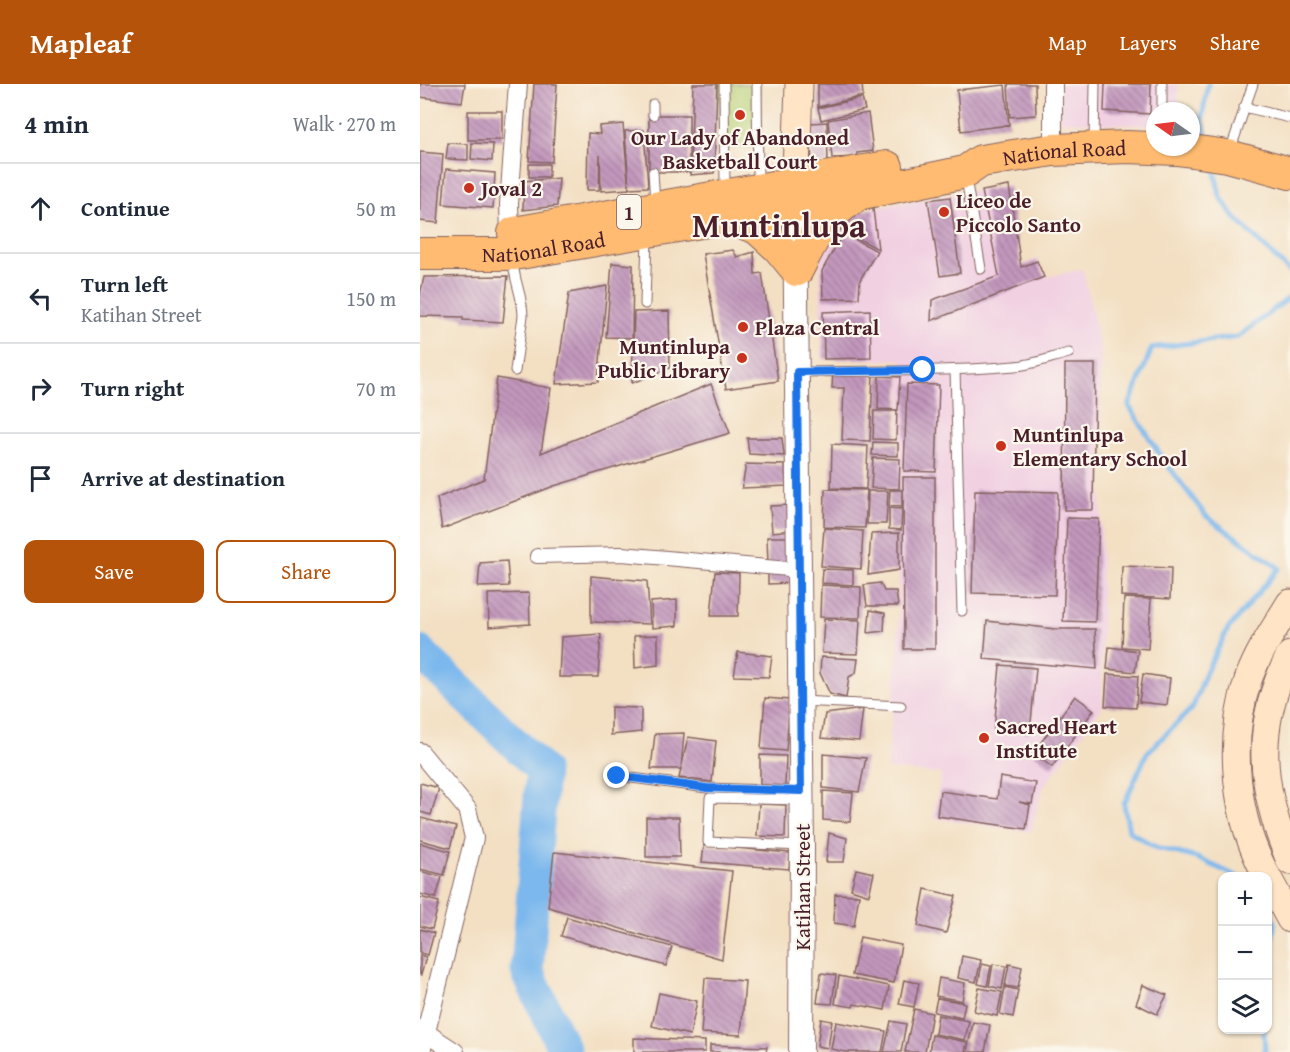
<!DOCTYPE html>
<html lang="en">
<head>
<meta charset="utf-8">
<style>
  :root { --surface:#fff; --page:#f2f2f3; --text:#1f2937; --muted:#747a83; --line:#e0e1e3; --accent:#b45309 }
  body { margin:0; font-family:"Gentium Book Plus",serif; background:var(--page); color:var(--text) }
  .controls { position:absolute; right:18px; bottom:18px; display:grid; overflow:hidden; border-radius:12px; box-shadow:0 2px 4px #0004 }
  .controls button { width:54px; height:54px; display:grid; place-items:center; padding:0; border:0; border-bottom:2px solid var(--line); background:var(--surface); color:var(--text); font:30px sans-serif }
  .compass { position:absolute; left:726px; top:18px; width:54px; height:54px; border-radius:50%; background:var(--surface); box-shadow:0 2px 4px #0004; rotate:284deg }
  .stop { position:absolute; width:18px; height:18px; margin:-14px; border:4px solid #1a73e8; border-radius:50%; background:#fff }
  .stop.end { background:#1a73e8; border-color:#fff; box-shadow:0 2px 6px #0008 }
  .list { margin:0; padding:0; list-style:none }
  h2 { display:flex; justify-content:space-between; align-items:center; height:78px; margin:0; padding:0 24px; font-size:26px }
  h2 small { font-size:20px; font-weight:400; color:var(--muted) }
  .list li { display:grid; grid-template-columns:39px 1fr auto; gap:18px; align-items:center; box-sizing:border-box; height:90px; padding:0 24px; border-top:2px solid var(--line) }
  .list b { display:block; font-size:22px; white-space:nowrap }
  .list p { margin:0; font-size:20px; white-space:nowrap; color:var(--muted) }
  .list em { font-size:20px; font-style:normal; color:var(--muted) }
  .actions { display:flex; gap:12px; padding:18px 24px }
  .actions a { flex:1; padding:14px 0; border:2px solid var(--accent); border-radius:12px; text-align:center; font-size:21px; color:var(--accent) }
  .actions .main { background:var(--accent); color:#fff }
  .icon { flex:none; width:33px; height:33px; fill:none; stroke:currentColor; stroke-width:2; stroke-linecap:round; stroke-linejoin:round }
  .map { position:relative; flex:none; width:870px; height:968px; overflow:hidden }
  header { display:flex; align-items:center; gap:36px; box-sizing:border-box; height:84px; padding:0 30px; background:var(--accent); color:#fff }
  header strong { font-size:28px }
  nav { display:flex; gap:33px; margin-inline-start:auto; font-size:21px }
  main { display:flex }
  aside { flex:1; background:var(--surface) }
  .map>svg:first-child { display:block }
</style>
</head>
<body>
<header>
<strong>Mapleaf</strong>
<nav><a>Map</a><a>Layers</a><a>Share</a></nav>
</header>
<main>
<aside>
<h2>4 min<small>Walk · 270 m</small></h2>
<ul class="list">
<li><svg class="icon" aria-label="ahead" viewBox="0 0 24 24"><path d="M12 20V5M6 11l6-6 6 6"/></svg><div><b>Continue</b></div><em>50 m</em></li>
<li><svg class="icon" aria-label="left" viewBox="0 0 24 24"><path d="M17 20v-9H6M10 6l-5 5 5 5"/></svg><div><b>Turn left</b><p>Katihan Street</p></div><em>150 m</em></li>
<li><svg class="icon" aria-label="right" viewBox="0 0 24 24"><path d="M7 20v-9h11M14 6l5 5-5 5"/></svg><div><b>Turn right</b></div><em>70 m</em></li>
<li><svg class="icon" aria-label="arrive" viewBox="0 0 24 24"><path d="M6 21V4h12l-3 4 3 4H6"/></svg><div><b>Arrive at destination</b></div></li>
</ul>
<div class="actions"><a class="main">Save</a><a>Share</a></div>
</aside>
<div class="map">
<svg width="870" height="968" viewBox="0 0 870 968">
  <defs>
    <pattern id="building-back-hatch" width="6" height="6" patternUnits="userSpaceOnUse" patternTransform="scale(1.5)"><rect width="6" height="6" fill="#c398bd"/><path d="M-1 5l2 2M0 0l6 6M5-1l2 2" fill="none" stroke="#a07b9a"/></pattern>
  </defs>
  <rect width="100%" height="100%" fill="#fbf7ec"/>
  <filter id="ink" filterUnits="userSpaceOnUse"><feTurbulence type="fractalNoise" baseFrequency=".0167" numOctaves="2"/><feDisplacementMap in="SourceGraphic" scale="12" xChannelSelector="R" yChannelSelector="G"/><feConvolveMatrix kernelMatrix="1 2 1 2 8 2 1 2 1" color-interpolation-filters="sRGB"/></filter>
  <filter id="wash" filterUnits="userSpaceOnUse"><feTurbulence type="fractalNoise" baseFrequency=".008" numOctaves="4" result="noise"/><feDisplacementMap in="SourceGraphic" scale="24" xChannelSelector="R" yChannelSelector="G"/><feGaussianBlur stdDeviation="1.35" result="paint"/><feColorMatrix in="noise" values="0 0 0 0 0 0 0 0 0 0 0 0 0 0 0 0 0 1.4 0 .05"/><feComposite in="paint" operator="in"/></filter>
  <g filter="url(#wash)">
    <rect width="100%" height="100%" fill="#f3dfc2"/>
    <g fill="#f1d0e2">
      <path d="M640 0H758V27H735V42L640 37Z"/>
      <path d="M589 101 601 182 617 175 627 193 663 185 681 267 682 623 623 704 611 748 513 734 521 690 467 685 478 569 481 276 402 275 400 174 403 158 439 126Z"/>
    </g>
    <path fill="#b7cf74" stroke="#807750" stroke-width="1.5" d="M299 0H339L341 62 301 64Z"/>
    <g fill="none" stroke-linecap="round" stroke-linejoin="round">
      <g stroke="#7bb8ed" stroke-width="5">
        <path d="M788 0 782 34 788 59"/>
        <path d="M793 80 800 112 813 132 870 188"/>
        <path d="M816 792 777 774 735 763 709 747 704 720 727 669 773 623 786 588 808 545 859 484 786 432 743 375 709 322 732 264 818 253 870 213"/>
        <path d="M848 828 855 839 848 871"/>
        <path d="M844 946 845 968"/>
      </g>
      <path stroke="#7bb8ed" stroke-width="33" d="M0 568 122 686 107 887 145 968"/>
    </g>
    <g id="blocks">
      <g fill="url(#building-back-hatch)">
        <path d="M0 0H45L42 18 0 13Z"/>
        <path d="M114 0H137L132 78 109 77Z"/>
        <path d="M273 0H297L294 89 270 91Z"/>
        <path d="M398 0H442L443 12 398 23Z"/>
        <path d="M588 0H615L616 31 590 33Z"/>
        <path d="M685 0H731L730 30 684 27Z"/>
        <path d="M585 1 589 41 541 47 537 6Z"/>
        <path d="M442 14 445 26 401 36 398 24Z"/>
        <rect x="48" y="27" width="34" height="29"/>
        <path d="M448 29 453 67 437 69 438 73 412 74 408 36Z"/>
        <rect x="229" y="31" width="40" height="57"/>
        <path d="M407 38 408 79 392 80 390 39Z"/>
        <path d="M203 40 209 105 181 107 180 71 179 106H167L168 49 180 50 179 42Z"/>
        <path d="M224 46 228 103 209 104 205 47Z"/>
        <path d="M28 59 48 60V76L26 75Z"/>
        <path d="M52 59 73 60 72 77 51 75Z"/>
        <path d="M0 68 23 70 18 139 0 137Z"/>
        <rect x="109" y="80" width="20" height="13"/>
        <path d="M26 85 75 89 73 124 23 120Z"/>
        <path d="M139 94 137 122 103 126 104 97Z"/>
        <path d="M589 102 601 183 617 177 624 193 511 237 512 216 579 192 562 107Z"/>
        <path d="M530 113 540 189 520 192 508 116Z"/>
        <path d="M453 125 458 165 416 143 439 126Z"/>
        <path d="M423 149 457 167 440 196 439 214 403 215 402 187Z"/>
        <path d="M313 166 317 173 334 168 335 190 342 189 358 297 306 305 283 170Z"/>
        <path d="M192 179 213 181 212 254 186 253Z"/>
        <path d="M88 192 83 238 43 236V233L0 232V211L4 193Z"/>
        <path d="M187 202 178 298 136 300 149 209Z"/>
        <path d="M450 226 451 274 404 275 403 228Z"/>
        <path d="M249 227 250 284 212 299 214 228Z"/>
        <path d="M645 280H675L673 426H644Z"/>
        <path d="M413 288 453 290 450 357 422 356 424 304H412Z"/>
        <path d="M459 292 480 293 478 326 458 325Z"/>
        <path d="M77 294 131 304 121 369 291 300 310 349 134 402 22 445 17 414 64 395Z"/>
        <path d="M487 300 519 301 516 388 484 387Z"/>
        <path d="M454 327H477L476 356 453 355Z"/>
        <path d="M327 354H362L364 372 329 370Z"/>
        <path d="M453 358 478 359V372L452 371Z"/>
        <path d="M412 360 448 362 446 405 411 404Z"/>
        <path d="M453 374 480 375 479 405 451 404Z"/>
        <path d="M326 380 365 381 366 402 322 404Z"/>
        <path d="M483 393H515V565H484Z"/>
        <path d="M405 405 447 406 445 444 404 443Z"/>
        <path d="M470 406H482V423L469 422Z"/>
        <path d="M555 406 638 408 635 511 552 509Z"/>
        <path d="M448 407H468L466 440H447Z"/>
        <path d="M371 421 373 446 352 448 350 422Z"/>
        <path d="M469 424 482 425 481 446 469 445Z"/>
        <path d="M647 434 679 435 675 538 643 537Z"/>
        <path d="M404 444 443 447 441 485 401 482Z"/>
        <path d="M479 449V486L448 491 451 450Z"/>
        <path d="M347 453H372L373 480 348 481Z"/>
        <path d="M87 477 89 502 58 503 60 479Z"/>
        <path d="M702 482 751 484 750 515 701 512Z"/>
        <path d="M402 485 433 486V501L401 499Z"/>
        <path d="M295 488 319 489 318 532H291Z"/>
        <path d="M348 489H371V499L348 500Z"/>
        <path d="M171 492 227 497 230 540 171 538Z"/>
        <path d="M460 499 464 507H476L478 522H447L444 501Z"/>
        <path d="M401 501 441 503 440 534 400 533Z"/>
        <path d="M109 509 110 540 69 543 68 510Z"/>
        <path d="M704 514 731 515 728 565 702 563Z"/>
        <path d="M257 516V542L232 544 231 518Z"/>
        <path d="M450 526 465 529 464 547 448 549Z"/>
        <path d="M404 535 440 536 438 570 402 569Z"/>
        <path d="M567 537 635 545H675L677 585 564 575Z"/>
        <path d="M181 550 178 593H139L141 553Z"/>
        <path d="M238 551V581L215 584 214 552Z"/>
        <path d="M689 563 718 567 715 588 687 585Z"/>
        <path d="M318 568 352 572 349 593 314 592Z"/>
        <path d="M401 573 438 575 436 589 429 593 426 614 410 610 400 589Z"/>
        <path d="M580 581 616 584 610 649 574 646Z"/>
        <path d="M687 590 718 592 716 624 685 622Z"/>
        <path d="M723 590 750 594 747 621 719 618Z"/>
        <path d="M655 612 674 626 632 683 613 669Z"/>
        <path d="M345 614 370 616 366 667 341 665Z"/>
        <path d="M191 623 221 624V648L191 651Z"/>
        <path d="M443 625 439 657 401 654 405 630Z"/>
        <path d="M264 649 261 685 268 653 296 657 292 698 259 694 261 685H231L235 650Z"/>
        <path d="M403 670 446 674 439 708 403 704Z"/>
        <path d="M340 671 366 672 365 702 340 701Z"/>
        <path d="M580 693 616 699 612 720 599 718 610 721 606 745 517 732 520 707 577 715Z"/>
        <path d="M0 699 19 704 11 731 0 728Z"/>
        <path d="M403 707 433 709 430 738 403 736Z"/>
        <path d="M339 720 366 721 365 753 337 752Z"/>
        <path d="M226 733H259L260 773H226Z"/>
        <path d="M1 734 36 743 30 764 0 756Z"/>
        <path d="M409 749 427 754 424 778H406Z"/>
        <path d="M0 759 30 767 24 791 0 785Z"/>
        <path d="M284 761 370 769 369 785 282 778Z"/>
        <path d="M134 768 312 787 302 875 128 823Z"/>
        <path d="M436 785 454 789 449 811 431 805Z"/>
        <path d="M0 787 22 793 16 814 0 810Z"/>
        <path d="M505 805 536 812 526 849 498 842Z"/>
        <path d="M415 810 439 811 434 842 414 839Z"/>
        <path d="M0 813 19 818 12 845 0 842Z"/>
        <path d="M147 833 252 863 246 882 141 852Z"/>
        <path d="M0 845 14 849 8 871 0 869Z"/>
        <path d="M440 853 481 861 474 899 432 891Z"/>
        <path d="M0 871 6 873 1 891H0Z"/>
        <path d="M542 872 561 876 556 898 538 894Z"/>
        <path d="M562 880 571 882 567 902 558 900Z"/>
        <path d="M573 880 586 882 582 905 569 902Z"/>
        <path d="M589 880 602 883 598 904 585 902Z"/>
        <path d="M401 889 416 891 412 920 397 919Z"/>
        <path d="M419 892 469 902 465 926 434 920 433 923 415 920Z"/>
        <path d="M285 894 325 897 321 951 281 949Z"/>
        <path d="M519 894 545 899 542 917 516 912Z"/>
        <path d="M484 896 499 899 494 923 479 920Z"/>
        <path d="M723 901 747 911 737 930 716 920Z"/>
        <path d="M585 903 598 906 593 933 580 930Z"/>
        <path d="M559 904 582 908 577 932 554 927Z"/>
        <path d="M239 909 277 917 270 951 232 942Z"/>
        <path d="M517 914 545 919 542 934 514 928Z"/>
        <path d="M494 925 512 929 505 968H485Z"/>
        <path d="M518 931 549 937 545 956 515 950Z"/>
        <path d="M401 935 412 937 408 964 397 962Z"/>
        <path d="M471 937 486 940 481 968H464Z"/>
        <path d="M416 938 466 947 462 968H426L411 965Z"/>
        <path d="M553 938 570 941 565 968H547Z"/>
        <path d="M512 951 547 958 545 968H509Z"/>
        <path d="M214 954 285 957V968H214Z"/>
        <path d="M290 961 347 963 346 968H290Z"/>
      </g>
    </g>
  </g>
  <g filter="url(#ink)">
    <use href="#blocks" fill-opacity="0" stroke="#856260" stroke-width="1.5"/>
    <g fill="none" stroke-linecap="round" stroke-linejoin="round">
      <defs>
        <g id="service">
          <path d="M304 0 305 106"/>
          <path d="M337 0 338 100"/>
          <path d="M742 0V27"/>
          <path d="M233 20V31"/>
          <path d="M824 23 870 34"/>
          <path d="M674 61 675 0"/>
          <path d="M810 67 833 0"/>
          <path d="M233 88 235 118"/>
          <path d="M546 94 561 185"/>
          <path d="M93 175C93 195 103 212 103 232L95 287"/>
          <path d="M225 220 227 153"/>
          <path d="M535 286 542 527"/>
          <path d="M377 288C450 287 523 288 595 282 613 281 632 273 649 269"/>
          <path d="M380 617 481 622"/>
          <path d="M197 692 287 704 380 707"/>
          <path d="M381 716 290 714 288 758 382 762"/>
        </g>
        <path id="pedestrian" d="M117 472 202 470 380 486"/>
        <g id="minor">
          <path d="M633 66V0"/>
          <path d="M90 149 89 120 98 0"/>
          <path d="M0 668 47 725 54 754 1 968"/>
          <path d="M6 949 35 968"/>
        </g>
        <path id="tertiary" d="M375 122 382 762 381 968"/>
        <g id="secondary">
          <path d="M375 118 379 0"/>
          <path d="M870 571C833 643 840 704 870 777"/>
          <path d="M847 792C815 735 807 659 828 596 838 568 855 544 870 519"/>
          <path d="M848 794 870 835"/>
        </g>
        <g id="trunk">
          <path d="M306 133 337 144 359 164 377 186C396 149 400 136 436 112"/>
          <path d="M94 149 467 83"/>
          <path id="s1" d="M0 170H94L375 122 478 102 545 88 561 77 633 66 707 63 757 65 808 72 870 89"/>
        </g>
      </defs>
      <use href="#service" stroke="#856260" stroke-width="11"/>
      <use href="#pedestrian" stroke="#856260" stroke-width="16"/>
      <use href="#minor" stroke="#856260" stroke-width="20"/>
      <use href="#tertiary" stroke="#856260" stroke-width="26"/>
      <use href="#secondary" stroke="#856260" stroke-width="29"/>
      <use href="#trunk" stroke="#856260" stroke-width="34"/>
      <use href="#service" stroke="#fff" stroke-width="9"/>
      <use href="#pedestrian" stroke="#fff" stroke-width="14"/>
      <use href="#minor" stroke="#fff" stroke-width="18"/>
      <use href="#tertiary" stroke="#fff" stroke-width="24"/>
      <use href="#secondary" stroke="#ffe4c6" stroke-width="27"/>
      <use href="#trunk" stroke="#febb71" stroke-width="32"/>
    </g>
  </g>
  <g fill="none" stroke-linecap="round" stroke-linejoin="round" filter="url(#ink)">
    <path stroke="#1a73e8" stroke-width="8" d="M197 692 287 704 381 707 377 288 503 286"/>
  </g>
  <g fill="#c8321e" stroke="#fbf7ec" stroke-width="2">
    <circle cx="320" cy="31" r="6"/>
    <circle cx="49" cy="104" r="6"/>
    <circle cx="524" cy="128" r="6"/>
    <circle cx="323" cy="243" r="6"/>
    <circle cx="322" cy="274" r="6"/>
    <circle cx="581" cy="362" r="6"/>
    <circle cx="564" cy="654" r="6"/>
  </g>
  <g text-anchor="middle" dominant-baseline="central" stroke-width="4.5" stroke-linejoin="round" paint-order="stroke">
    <rect fill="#fbf7ec" stroke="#7f6065" stroke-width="1.5" x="197" y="111" width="24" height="34" rx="4.5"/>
    <g font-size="20" font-weight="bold" fill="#4a1f2b">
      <text x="209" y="128">1</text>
    </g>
    <g font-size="21" font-weight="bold" fill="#4a1f2b" stroke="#fbf7ec" text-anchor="start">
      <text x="320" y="53" text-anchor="middle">Our Lady of Abandoned<tspan x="320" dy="24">Basketball Court</tspan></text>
      <text x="61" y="104">Joval 2</text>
      <text x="536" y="116">Liceo de<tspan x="536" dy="24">Piccolo Santo</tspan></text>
      <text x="335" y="243">Plaza Central</text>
      <text x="310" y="262" text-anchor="end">Muntinlupa<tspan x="310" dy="24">Public Library</tspan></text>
      <text x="593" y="350">Muntinlupa<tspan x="593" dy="24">Elementary School</tspan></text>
      <text x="576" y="642">Sacred Heart<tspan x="576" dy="24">Institute</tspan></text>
    </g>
    <g font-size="21" fill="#4a1f2b" stroke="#fbf7ec">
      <text stroke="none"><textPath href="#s1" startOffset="656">National Road</textPath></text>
      <text stroke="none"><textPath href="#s1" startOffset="124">National Road</textPath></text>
      <text transform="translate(382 803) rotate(-90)">Katihan Street</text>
    </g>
    <g font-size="33" font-weight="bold" fill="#4a1f2b" stroke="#fbf7ec">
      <text x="359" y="141">Muntinlupa</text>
    </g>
  </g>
</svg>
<div class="controls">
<button>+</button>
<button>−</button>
<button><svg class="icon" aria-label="layers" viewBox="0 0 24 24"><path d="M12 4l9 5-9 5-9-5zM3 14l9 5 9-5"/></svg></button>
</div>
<svg class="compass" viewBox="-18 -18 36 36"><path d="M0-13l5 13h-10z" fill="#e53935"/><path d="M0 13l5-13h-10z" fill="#747a83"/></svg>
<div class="stop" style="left:503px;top:286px"></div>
<div class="stop end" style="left:197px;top:692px"></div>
</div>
</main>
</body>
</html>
